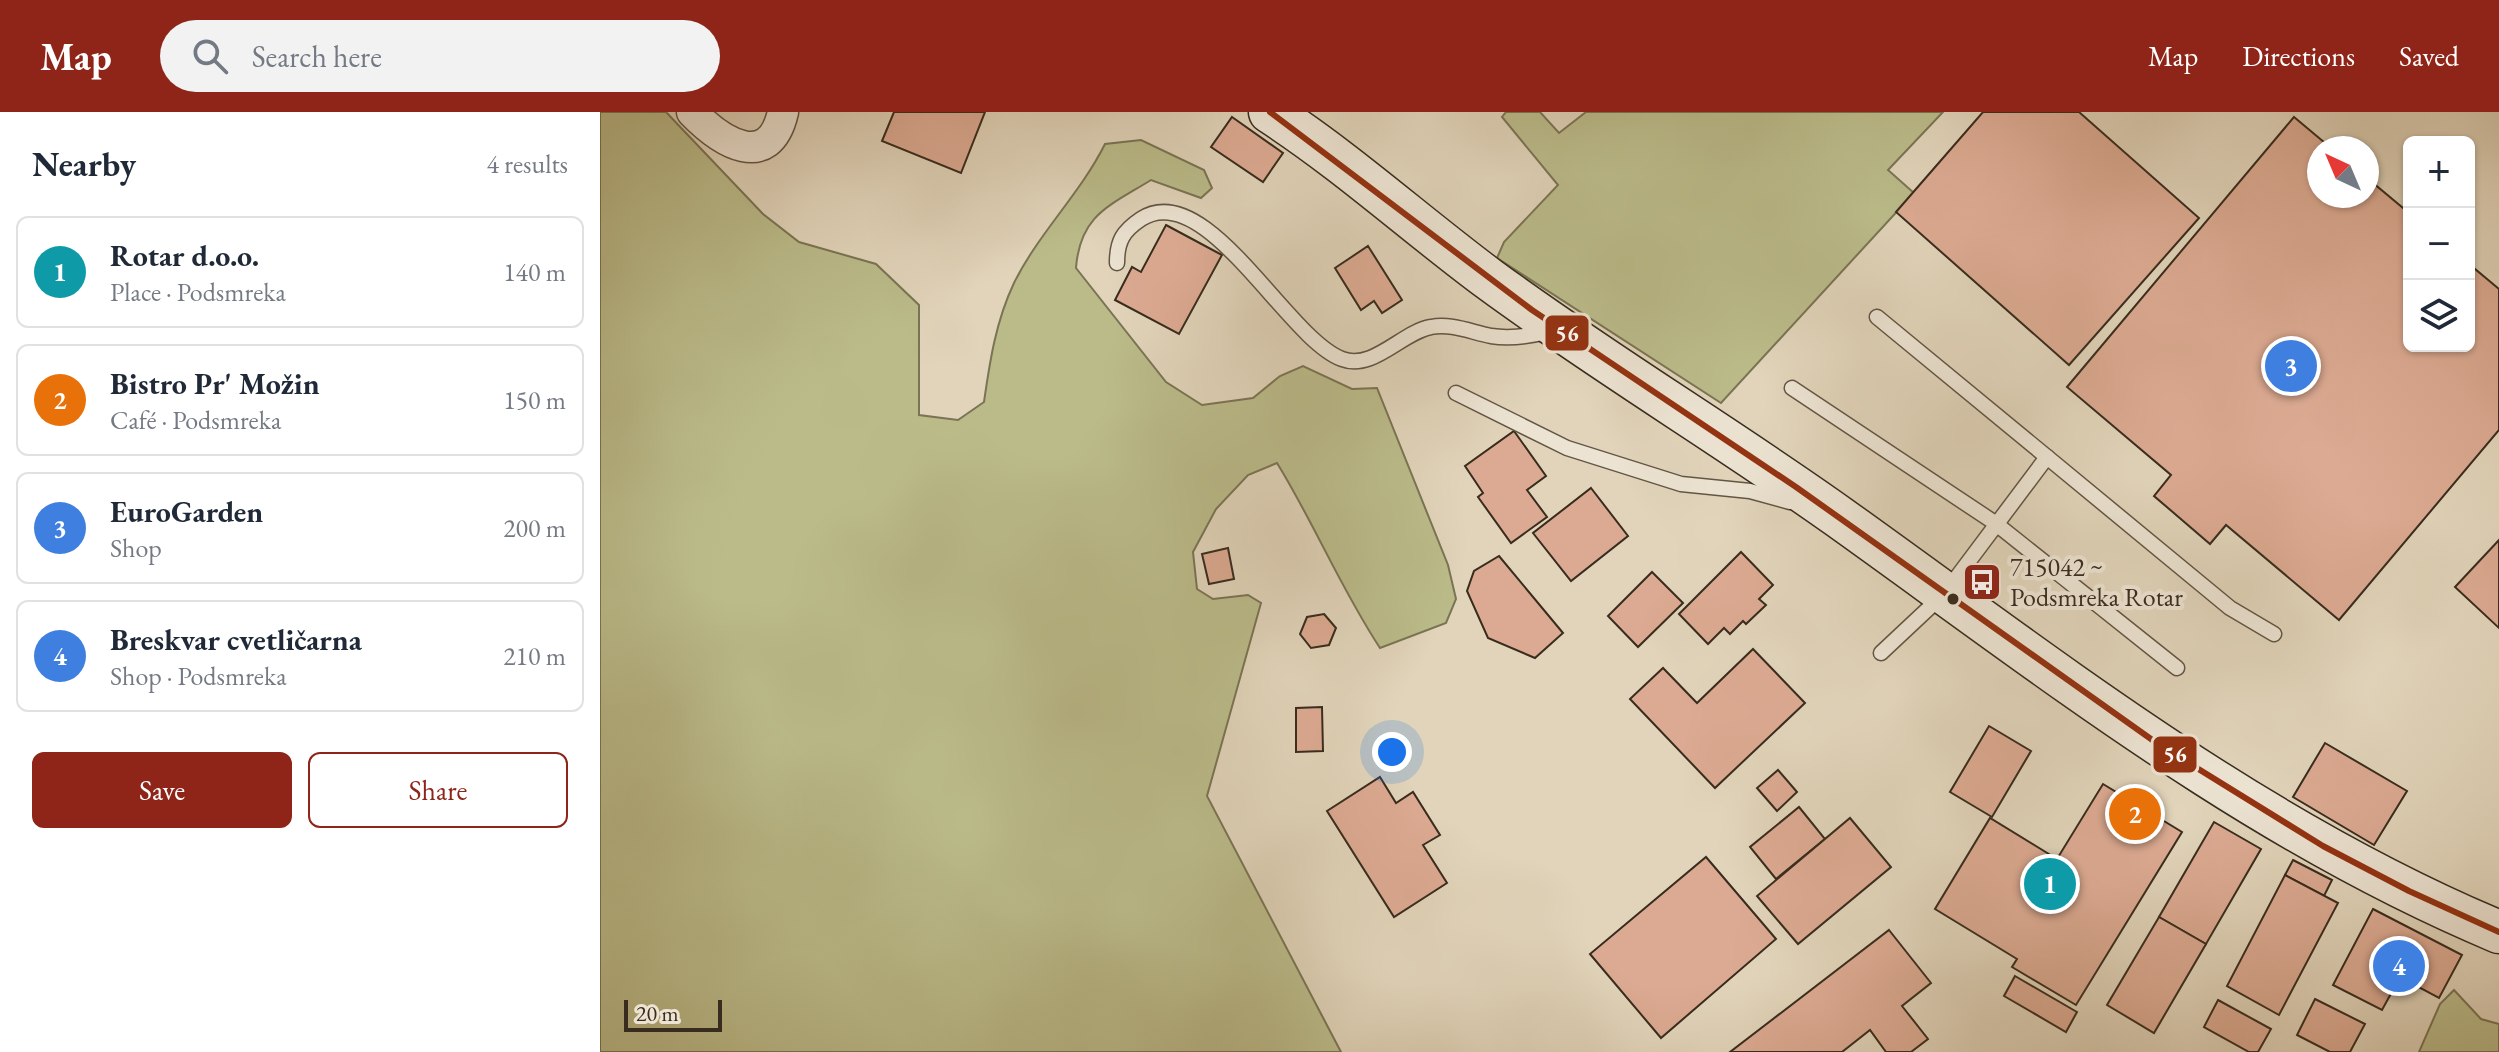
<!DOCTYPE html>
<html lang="en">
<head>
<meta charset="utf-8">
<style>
  :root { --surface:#fff; --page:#f2f2f3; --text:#1f2937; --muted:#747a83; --line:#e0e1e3; --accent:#8f2418 }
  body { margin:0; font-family:"EB Garamond",serif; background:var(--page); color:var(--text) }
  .controls { position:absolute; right:24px; top:24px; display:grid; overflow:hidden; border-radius:12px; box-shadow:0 2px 6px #0004 }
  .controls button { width:72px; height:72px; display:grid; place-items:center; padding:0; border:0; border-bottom:2px solid var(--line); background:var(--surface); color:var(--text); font:40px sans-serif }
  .compass { position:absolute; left:1707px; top:24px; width:72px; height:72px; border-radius:50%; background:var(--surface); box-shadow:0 2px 6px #0004; rotate:316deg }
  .scale { position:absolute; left:24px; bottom:20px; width:98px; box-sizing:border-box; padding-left:8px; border:4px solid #382c1e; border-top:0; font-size:22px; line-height:28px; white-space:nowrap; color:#382c1e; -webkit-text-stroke:6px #ece3d2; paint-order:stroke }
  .you { position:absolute; left:792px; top:640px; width:28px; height:28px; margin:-20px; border:6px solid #fff; border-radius:50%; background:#1a73e8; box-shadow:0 0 0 12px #1a73e833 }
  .badge { display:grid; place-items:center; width:52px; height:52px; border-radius:50%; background:var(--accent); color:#fff; font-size:26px; font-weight:700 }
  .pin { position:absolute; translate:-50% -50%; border:4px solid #fff; box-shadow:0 2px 8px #0006 }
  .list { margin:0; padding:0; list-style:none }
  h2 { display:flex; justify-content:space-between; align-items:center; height:104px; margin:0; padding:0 32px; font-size:34px }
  h2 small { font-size:26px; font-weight:400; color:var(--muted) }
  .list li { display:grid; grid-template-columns:52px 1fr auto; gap:24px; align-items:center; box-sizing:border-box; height:112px; margin:0 16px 16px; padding:0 16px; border:2px solid var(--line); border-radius:12px }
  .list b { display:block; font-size:30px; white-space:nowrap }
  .list p { margin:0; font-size:26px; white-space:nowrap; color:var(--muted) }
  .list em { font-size:26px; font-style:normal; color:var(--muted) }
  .actions { display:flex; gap:16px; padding:24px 32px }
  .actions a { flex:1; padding:18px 0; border:2px solid var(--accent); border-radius:12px; text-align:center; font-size:28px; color:var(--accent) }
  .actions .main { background:var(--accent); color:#fff }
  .icon { flex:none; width:44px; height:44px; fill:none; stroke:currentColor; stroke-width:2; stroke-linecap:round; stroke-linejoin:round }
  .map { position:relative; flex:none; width:1899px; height:940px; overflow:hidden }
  header { display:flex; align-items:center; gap:48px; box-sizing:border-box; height:112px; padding:0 40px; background:var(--accent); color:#fff }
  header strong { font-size:38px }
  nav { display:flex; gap:44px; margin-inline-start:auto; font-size:28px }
  .search { width:560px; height:72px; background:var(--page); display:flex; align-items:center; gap:20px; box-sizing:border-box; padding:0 28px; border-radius:44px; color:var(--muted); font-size:30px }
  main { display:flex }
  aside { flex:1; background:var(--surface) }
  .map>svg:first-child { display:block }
</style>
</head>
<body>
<header>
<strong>Map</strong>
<div class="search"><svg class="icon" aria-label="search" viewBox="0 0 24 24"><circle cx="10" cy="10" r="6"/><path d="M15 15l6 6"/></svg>Search here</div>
<nav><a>Map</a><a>Directions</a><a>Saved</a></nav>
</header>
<main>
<aside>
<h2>Nearby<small>4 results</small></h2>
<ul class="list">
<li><span class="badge" style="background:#0f9aa8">1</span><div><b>Rotar d.o.o.</b><p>Place · Podsmreka</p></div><em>140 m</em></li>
<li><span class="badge" style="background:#e8710a">2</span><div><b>Bistro Pr' Možin</b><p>Café · Podsmreka</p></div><em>150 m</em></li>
<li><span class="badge" style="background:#3f7fe0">3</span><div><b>EuroGarden</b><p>Shop</p></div><em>200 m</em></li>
<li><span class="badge" style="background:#3f7fe0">4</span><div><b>Breskvar cvetličarna</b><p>Shop · Podsmreka</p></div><em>210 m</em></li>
</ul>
<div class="actions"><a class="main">Save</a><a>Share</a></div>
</aside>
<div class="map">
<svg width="1899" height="940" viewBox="0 0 1899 940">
  <rect width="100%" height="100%" fill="#e1d4ba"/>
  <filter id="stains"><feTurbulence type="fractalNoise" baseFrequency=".0025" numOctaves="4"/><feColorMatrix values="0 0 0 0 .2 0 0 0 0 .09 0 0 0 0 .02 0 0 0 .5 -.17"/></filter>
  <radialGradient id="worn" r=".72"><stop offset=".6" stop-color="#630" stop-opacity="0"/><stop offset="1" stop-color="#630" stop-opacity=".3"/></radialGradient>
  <g fill="#bbbb8a" stroke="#7a7454" stroke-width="2">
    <path d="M0 0H66L163 102 199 130 276 152 319 193V303L358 308 384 290C390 248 396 209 414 171 438 122 480 82 505 32L541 28 604 58 612 76 601 86 551 68C509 94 480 103 476 156L566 270 602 293 653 286 680 264 703 254 752 277 777 276 848 453 856 487 846 511 780 536C741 477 714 411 677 351L648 363 616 397 593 440 597 477 613 487 648 483 661 491 607 684 741 940H0Z"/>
    <path d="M906 0H940L959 21 986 0H1343L1288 58 1314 81 1121 291 897 146 904 130 958 73 902 5Z"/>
    <path d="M1854 878 1881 907 1899 912V940H1819L1840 892Z"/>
  </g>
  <g fill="#dcaa92" stroke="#382c1e" stroke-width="2">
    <path d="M294 0H385L361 61 282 29Z"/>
    <path d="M1383 0H1479L1599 106 1469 253 1296 100Z"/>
    <path d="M632 5 683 41 663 70 611 35Z"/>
    <path d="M1694 5 1731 36H1719V84H1767V66L1809 101V234H1869V152L1899 177V318L1739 508 1626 413 1610 432 1554 384 1571 363 1467 275Z"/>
    <path d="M566 113 622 143 579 222 515 188 532 155 541 160Z"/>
    <path d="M768 134 802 188 782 201 774 189 761 198 735 156Z"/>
    <path d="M914 319 946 364 927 378 947 405 911 431 878 385 883 381 865 354Z"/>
    <path d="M991 376 1028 424 971 469 933 421Z"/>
    <path d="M1899 428V516L1855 475Z"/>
    <path d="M628 436 634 467 609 472 602 442Z"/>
    <path d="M1141 440 1173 473 1159 487 1166 493 1146 512 1143 509 1130 522 1124 516 1108 532 1079 502Z"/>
    <path d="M899 444 963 521 935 546 888 526 867 479 874 459Z"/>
    <path d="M1052 460 1083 491 1038 535 1008 504Z"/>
    <path d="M724 502 736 516 729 533 711 536 700 522 707 505Z"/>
    <path d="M1153 537 1205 591 1115 676 1030 587 1063 556 1097 591Z"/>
    <path d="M722 595 723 639 696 640V596Z"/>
    <path d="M1389 614 1431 639 1392 705 1350 680Z"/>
    <path d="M1725 631 1807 679 1774 733 1693 685Z"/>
    <path d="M1178 658 1197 680 1177 699 1157 676Z"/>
    <path d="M780 665 796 691 813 680 840 723 823 733 847 771 794 805 727 699Z"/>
    <path d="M1503 672 1582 720 1476 893 1412 855 1417 847 1335 797 1390 706 1457 747Z"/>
    <path d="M1199 695 1225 727 1176 767 1150 735Z"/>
    <path d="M1250 706 1291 755 1198 832 1157 784Z"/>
    <path d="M1614 710 1661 737 1606 832 1559 805Z"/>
    <path d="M1106 745 1176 827 1061 926 990 842Z"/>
    <path d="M1693 748 1732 768 1724 784 1685 763Z"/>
    <path d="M1685 763 1738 791 1679 903 1627 874Z"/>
    <path d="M1773 797 1862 843 1839 886 1800 865 1782 898 1733 873Z"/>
    <path d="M1559 805 1606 832 1554 921 1507 893Z"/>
    <path d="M1289 818 1331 871 1302 894 1328 927 1311 940H1286L1270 918 1242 940H1130Z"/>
    <path d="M1415 864 1477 900 1466 920 1404 884Z"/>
    <path d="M1715 887 1765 912 1750 940H1730L1697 923Z"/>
    <path d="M1618 888 1671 917 1658 940H1649L1604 915Z"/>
  </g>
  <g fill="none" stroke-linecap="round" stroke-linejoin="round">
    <defs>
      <g id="lane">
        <path d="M517 151C517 129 523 119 541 107 606 65 687 227 742 247 773 259 802 220 831 215 851 211 871 220 891 224 911 227 931 224 950 219"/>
        <path d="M1277 205 1447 345"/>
        <path d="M1192 276 1395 411 1577 556"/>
        <path d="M856 281 967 336 1081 372 1150 379 1190 390"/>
        <path d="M1281 541 1345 481 1447 345 1630 496 1674 522"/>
      </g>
      <path id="street" d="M92 0C121 30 169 61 183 0"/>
      <path id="secondary" d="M670 0C747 50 815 112 889 167 1003 251 1124 323 1239 405 1453 558 1655 718 1899 820"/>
    </defs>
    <use href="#lane" stroke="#625645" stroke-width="17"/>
    <use href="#street" stroke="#625645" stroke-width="33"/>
    <use href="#secondary" stroke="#382c1e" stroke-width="45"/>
    <use href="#lane" stroke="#ece3d2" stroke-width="14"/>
    <use href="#street" stroke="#ece3d2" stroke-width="30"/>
    <use href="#secondary" stroke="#ece3d2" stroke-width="42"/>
    <defs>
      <path id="bus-1" d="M670 0 932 198 1196 375 1558 632 1723 734 1809 779 1899 820"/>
    </defs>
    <use href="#bus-1" stroke="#ece3d2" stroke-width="12"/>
    <use href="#bus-1" stroke="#943312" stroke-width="6"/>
  </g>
  <defs>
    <symbol id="bus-square" viewBox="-11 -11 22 22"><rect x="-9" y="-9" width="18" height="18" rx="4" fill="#8f2418" stroke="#ece3d2"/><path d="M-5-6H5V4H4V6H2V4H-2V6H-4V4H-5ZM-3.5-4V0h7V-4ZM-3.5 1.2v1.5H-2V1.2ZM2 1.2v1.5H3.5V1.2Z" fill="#fff"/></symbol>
  </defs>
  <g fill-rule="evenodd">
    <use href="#bus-square" x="1360" y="448" width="44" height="44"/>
  </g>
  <circle fill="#382c1e" stroke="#ece3d2" stroke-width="3" cx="1353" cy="487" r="7"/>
  <g text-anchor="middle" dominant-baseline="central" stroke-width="8" stroke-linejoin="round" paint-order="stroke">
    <g font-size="26" fill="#382c1e" stroke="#ece3d2" text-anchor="start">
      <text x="1410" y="455">715042 ~<tspan x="1410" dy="30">Podsmreka Rotar</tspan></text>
    </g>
  </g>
  <g stroke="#ece3d2" stroke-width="3">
    <rect x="944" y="202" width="46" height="38" rx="8" fill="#943312"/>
    <rect x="1552" y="623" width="46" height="39" rx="8" fill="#943312"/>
  </g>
  <g font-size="22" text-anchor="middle" font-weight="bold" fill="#fff">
    <text x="967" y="229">56</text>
    <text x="1575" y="650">56</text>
  </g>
  <rect width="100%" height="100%" filter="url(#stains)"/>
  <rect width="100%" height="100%" fill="url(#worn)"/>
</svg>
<div class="controls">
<button>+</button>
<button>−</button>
<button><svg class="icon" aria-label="layers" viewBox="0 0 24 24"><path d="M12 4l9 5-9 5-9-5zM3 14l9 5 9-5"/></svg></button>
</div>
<svg class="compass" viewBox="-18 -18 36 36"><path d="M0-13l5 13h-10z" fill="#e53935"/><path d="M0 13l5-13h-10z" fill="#747a83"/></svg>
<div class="scale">20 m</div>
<div class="you"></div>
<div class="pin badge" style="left:1450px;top:772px;background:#0f9aa8">1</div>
<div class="pin badge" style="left:1535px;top:702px;background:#e8710a">2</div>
<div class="pin badge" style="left:1691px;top:254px;background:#3f7fe0">3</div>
<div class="pin badge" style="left:1799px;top:854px;background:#3f7fe0">4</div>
</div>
</main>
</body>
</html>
